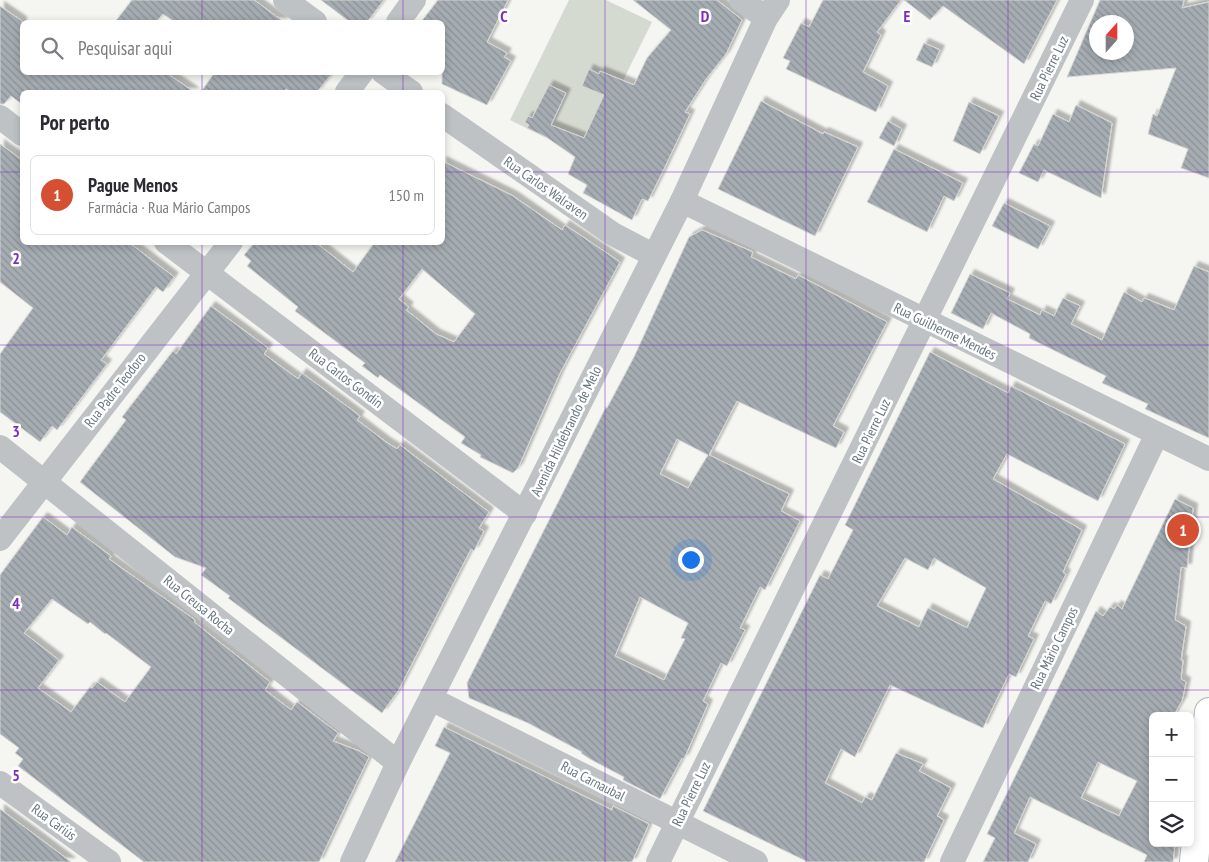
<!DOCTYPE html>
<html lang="pt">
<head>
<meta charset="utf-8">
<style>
  :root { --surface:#fff; --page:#f7f7f7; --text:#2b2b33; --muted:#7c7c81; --line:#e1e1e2; --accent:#d54f32 }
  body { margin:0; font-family:"PT Sans Narrow",sans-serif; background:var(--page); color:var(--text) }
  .controls { position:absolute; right:15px; bottom:15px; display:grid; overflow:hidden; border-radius:8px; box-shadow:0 2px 8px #0003 }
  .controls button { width:45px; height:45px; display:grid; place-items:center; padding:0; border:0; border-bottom:1px solid var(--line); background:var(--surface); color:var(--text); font:25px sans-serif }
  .compass { position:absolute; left:1089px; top:15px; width:45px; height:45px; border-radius:50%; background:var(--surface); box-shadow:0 2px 8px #0003; rotate:21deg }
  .you { position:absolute; left:690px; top:559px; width:18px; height:18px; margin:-12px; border:4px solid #fff; border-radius:50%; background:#1a73e8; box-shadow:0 0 0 8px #1a73e833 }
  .badge { display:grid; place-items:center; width:32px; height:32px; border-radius:50%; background:var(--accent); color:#fff; font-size:16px; font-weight:700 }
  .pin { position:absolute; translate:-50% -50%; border:2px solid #fff; box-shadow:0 1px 5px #0006 }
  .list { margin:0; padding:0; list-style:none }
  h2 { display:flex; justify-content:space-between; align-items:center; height:65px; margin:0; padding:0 20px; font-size:21px }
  h2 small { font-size:16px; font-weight:400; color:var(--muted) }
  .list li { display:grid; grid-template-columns:32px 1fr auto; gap:15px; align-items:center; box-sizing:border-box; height:80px; margin:0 10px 10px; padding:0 10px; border:1px solid var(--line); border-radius:8px }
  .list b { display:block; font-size:19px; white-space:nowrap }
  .list p { margin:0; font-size:16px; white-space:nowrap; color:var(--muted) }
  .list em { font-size:16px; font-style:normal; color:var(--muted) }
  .icon { flex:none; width:28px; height:28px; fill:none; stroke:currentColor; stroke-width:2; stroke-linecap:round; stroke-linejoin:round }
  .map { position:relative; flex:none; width:1209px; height:862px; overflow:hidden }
  .search { position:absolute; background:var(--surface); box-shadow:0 2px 8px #0003; left:20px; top:20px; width:425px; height:55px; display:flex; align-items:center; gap:12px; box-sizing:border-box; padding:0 18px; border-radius:8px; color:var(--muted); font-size:19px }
  .panel { position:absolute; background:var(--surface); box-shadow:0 2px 8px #0003; left:20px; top:90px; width:425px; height:155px; border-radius:8px }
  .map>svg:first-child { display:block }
</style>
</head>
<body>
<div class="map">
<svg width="1209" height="862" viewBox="0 0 1209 862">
  <defs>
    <pattern id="building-back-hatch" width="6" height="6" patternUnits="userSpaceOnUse" patternTransform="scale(1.25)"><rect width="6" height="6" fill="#a6adb2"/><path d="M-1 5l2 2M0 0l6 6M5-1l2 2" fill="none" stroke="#8b9196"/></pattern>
    <filter id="shadow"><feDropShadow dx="4.5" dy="-4.5" stdDeviation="1" flood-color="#0004"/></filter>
  </defs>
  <rect width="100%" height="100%" fill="#f5f5f2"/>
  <path fill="#d5dad1" d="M569 0H606L652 22 585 157 510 120Z"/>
  <g fill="url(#building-back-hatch)" stroke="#d6d6d4" fill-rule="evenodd" filter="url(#shadow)">
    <path d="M132 0H254L284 22H175L163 14 156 22H115Z"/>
    <path d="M321 0H384L367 22H350Z"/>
    <path d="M438 0H508L487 42 507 53 504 57 511 61 487 105 442 84V22H421Z"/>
    <path d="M633 0H717L742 20 726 54 706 79 685 112 690 114 662 173 648 201 642 199 632 220 583 193 587 185 568 174 575 157 546 137 527 128 529 125 525 122 528 116 532 118 549 85 566 93 551 125 584 138 604 95 582 86 589 69 599 74 600 71 634 85 647 58 671 30Z"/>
    <path d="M823 0H901L877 32 881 35 863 72 888 86 876 112 786 69 790 61 783 58 801 23 809 27Z"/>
    <path d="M904 0H1057L1024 64 943 6 930 20Z"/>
    <path d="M1100 0H1184L1182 8 1209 2V178L1181 168 1188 149 1148 134 1153 114 1157 116 1176 68 1067 77ZM1096 22H1126V52H1096Z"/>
    <path d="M0 6 22 21V72H165L194 92H22V104L11 96 4 104H0Z"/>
    <path d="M924 43 940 50 932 67 916 60Z"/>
    <path d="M215 72H333L317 92H292L286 89 284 92H201Z"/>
    <path d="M761 101 823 134 824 132 858 147 815 236 718 189Z"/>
    <path d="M969 102 999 116 980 154 953 141Z"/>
    <path d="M1076 105 1112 123 1101 198 1044 170 1038 182 1019 173 1034 144 1038 146 1053 114 1069 122Z"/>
    <path d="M888 121 902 129 894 146 879 138Z"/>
    <path d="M0 144 22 160V242H128L174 277 163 292 156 287 101 360 107 364 57 430 52 426 40 442 0 412V354L33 308 0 282Z"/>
    <path d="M894 149 963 183 954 201 944 196 927 232 867 202Z"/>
    <path d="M442 161 513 196 562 230 565 225 620 262 560 373 518 468 513 473 480 457 481 455 461 443 465 437 380 375 378 378 362 366 365 363 295 311 298 307 247 266 251 261 244 255 255 242H315L353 272 375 242H442ZM422 269 475 314 454 342 436 334 406 310 409 307 399 299Z"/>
    <path d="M1004 203 1050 226 1038 249 992 226Z"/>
    <path d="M702 230 753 252 751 257 796 279 798 275 887 322 833 426 844 432 836 448 737 401 709 455 789 494 781 511 800 521 765 590 760 587 740 628 745 630 727 666 721 663 703 701 708 704 684 759 682 758 660 799 623 780 624 777 590 759 581 753 582 752 528 723 469 698 467 683 606 407 607 408 634 357 689 237ZM677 439 708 455 688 488 660 474ZM640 597 688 623 681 638 685 639 664 680 615 656Z"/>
    <path d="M1194 266 1209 272V438L1145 409 1148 404 1102 383 1106 376 1029 338 1030 334 991 313 983 329 951 313 970 274 1010 293 1007 299 1040 315 1042 310 1054 316 1063 298 1080 306 1071 324 1102 340 1124 292 1142 302 1144 298 1174 310Z"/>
    <path d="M211 306 268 348 264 354 298 379 302 373 360 416 357 420 386 442 397 449 400 445 489 512 479 528 484 531 474 551 471 549 398 691 382 713 228 598 230 596 201 575 206 568 175 557 80 482 126 420 122 417 173 351 176 354Z"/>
    <path d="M930 352 1008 393 1011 386 1125 444 1098 501 1007 454 993 479 1082 530 1063 572 1066 574 1051 604 1045 601 1028 636 1034 639 1016 677 1009 674 983 728 890 685 855 757 841 749 825 783 862 803 865 797 872 800 896 753 923 764 919 771 951 788 937 816 944 820 924 862H808L703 811 820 575 828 579 853 530 845 525ZM905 558 928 570 934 558 986 588 967 628 928 608 919 627 877 606Z"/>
    <path d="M1175 499 1193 508 1187 568 1181 567 1175 620 1186 626 1181 660H1183L1181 679 1186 682 1182 701 1173 716H1153V843H1175L1173 862H1144L1147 855 1030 797 1014 833 1036 844 1028 862H983L995 838 987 834 1096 611 1103 616 1110 607 1114 609 1117 605 1122 609ZM1098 762 1137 781 1119 816 1081 798Z"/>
    <path d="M43 517 67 535 72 527 111 556 109 559 195 620 194 622 270 682 265 690 291 710 297 702 338 733 333 741 359 751 369 757 319 862H144L18 766 23 759 15 753 19 748 0 734V575ZM52 599 88 624 90 622 105 634 106 633 151 667 125 702 97 682 92 688 90 687 71 712 38 688 59 660 24 633Z"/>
    <path d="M444 727 612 810 613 806 649 824 632 862H395L450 753 435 746Z"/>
    <path d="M0 809 42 840 71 862H0Z"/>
  </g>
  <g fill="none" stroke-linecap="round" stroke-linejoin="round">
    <defs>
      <path id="primary" d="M1194 862 1209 712"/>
    </defs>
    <use href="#primary" stroke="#b2b6b9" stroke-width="30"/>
    <g stroke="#bec2c5" stroke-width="24">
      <path d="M285 0 315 22"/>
      <path d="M741 0 766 18"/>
      <path d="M398 22 414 0"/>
      <path d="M383 72 411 92"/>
      <path d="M347 92 362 72"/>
      <path d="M442 115 613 234 653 255"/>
      <path d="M0 117 22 134"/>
      <path d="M682 201 1209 459"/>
      <path d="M166 242 525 514"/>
      <path d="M0 447 398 763"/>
      <path d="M0 539 231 242"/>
      <path d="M431 699 756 862"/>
      <path d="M0 783 109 862"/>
      <path d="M352 862 398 763 682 201 766 18 778 0"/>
      <path d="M658 862 1082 0"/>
      <path d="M952 862 1157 434"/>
    </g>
    <use href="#primary" stroke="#fff" stroke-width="28"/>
  </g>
  <path fill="none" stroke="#7b2cbf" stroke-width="1" stroke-opacity="0.55" d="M202 0V22M403 0V22M605 0V862M806 0V862M1008 0V862M202 72V92M403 72V92M0 172H22M442 172H1209M202 242V862M403 242V862M0 345H1209M0 517H1209M0 690H1209"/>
  <g text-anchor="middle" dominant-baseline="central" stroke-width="5" stroke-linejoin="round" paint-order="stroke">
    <g font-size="14" fill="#667680" stroke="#fff">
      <text transform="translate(1049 68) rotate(-64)">Rua Pierre Luz</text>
      <text transform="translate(546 188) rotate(35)">Rua Carlos Walraven</text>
      <text transform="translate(945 331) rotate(26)">Rua Guilherme Mendes</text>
      <text transform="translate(346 378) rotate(37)">Rua Carlos Gondin</text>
      <text transform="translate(115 390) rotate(-52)">Rua Padre Teodoro</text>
      <text transform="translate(566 431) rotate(-64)">Avenida Hildebrando de Melo</text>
      <text transform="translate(871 431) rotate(-64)">Rua Pierre Luz</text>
      <text transform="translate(199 605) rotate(39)">Rua Creusa Rocha</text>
      <text transform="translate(1054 648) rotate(-64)">Rua Mário Campos</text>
      <text transform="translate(593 781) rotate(27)">Rua Carnaubal</text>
      <text transform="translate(691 794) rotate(-64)">Rua Pierre Luz</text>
      <text transform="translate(54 822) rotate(36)">Rua Cariús</text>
    </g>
  </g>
  <g font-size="16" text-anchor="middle" font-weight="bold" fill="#7b2cbf" stroke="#fff" stroke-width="5" stroke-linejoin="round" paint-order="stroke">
    <text x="504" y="22">C</text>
    <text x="705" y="22">D</text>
    <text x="907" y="22">E</text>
    <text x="16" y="264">2</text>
    <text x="16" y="437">3</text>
    <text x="16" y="609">4</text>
    <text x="16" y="781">5</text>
  </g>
</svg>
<div class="controls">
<button>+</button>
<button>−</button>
<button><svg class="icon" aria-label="layers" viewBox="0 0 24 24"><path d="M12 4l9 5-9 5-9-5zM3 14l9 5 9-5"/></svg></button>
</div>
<svg class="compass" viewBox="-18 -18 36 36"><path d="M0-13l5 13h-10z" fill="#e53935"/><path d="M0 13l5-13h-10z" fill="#7c7c81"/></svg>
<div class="you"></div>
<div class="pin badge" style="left:1183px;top:530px">1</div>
<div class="search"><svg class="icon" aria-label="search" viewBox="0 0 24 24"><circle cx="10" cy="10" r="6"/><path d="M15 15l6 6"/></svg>Pesquisar aqui</div>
<section class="panel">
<h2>Por perto<small></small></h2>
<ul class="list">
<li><span class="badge">1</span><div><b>Pague Menos</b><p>Farmácia · Rua Mário Campos</p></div><em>150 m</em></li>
</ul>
</section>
</div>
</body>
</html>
